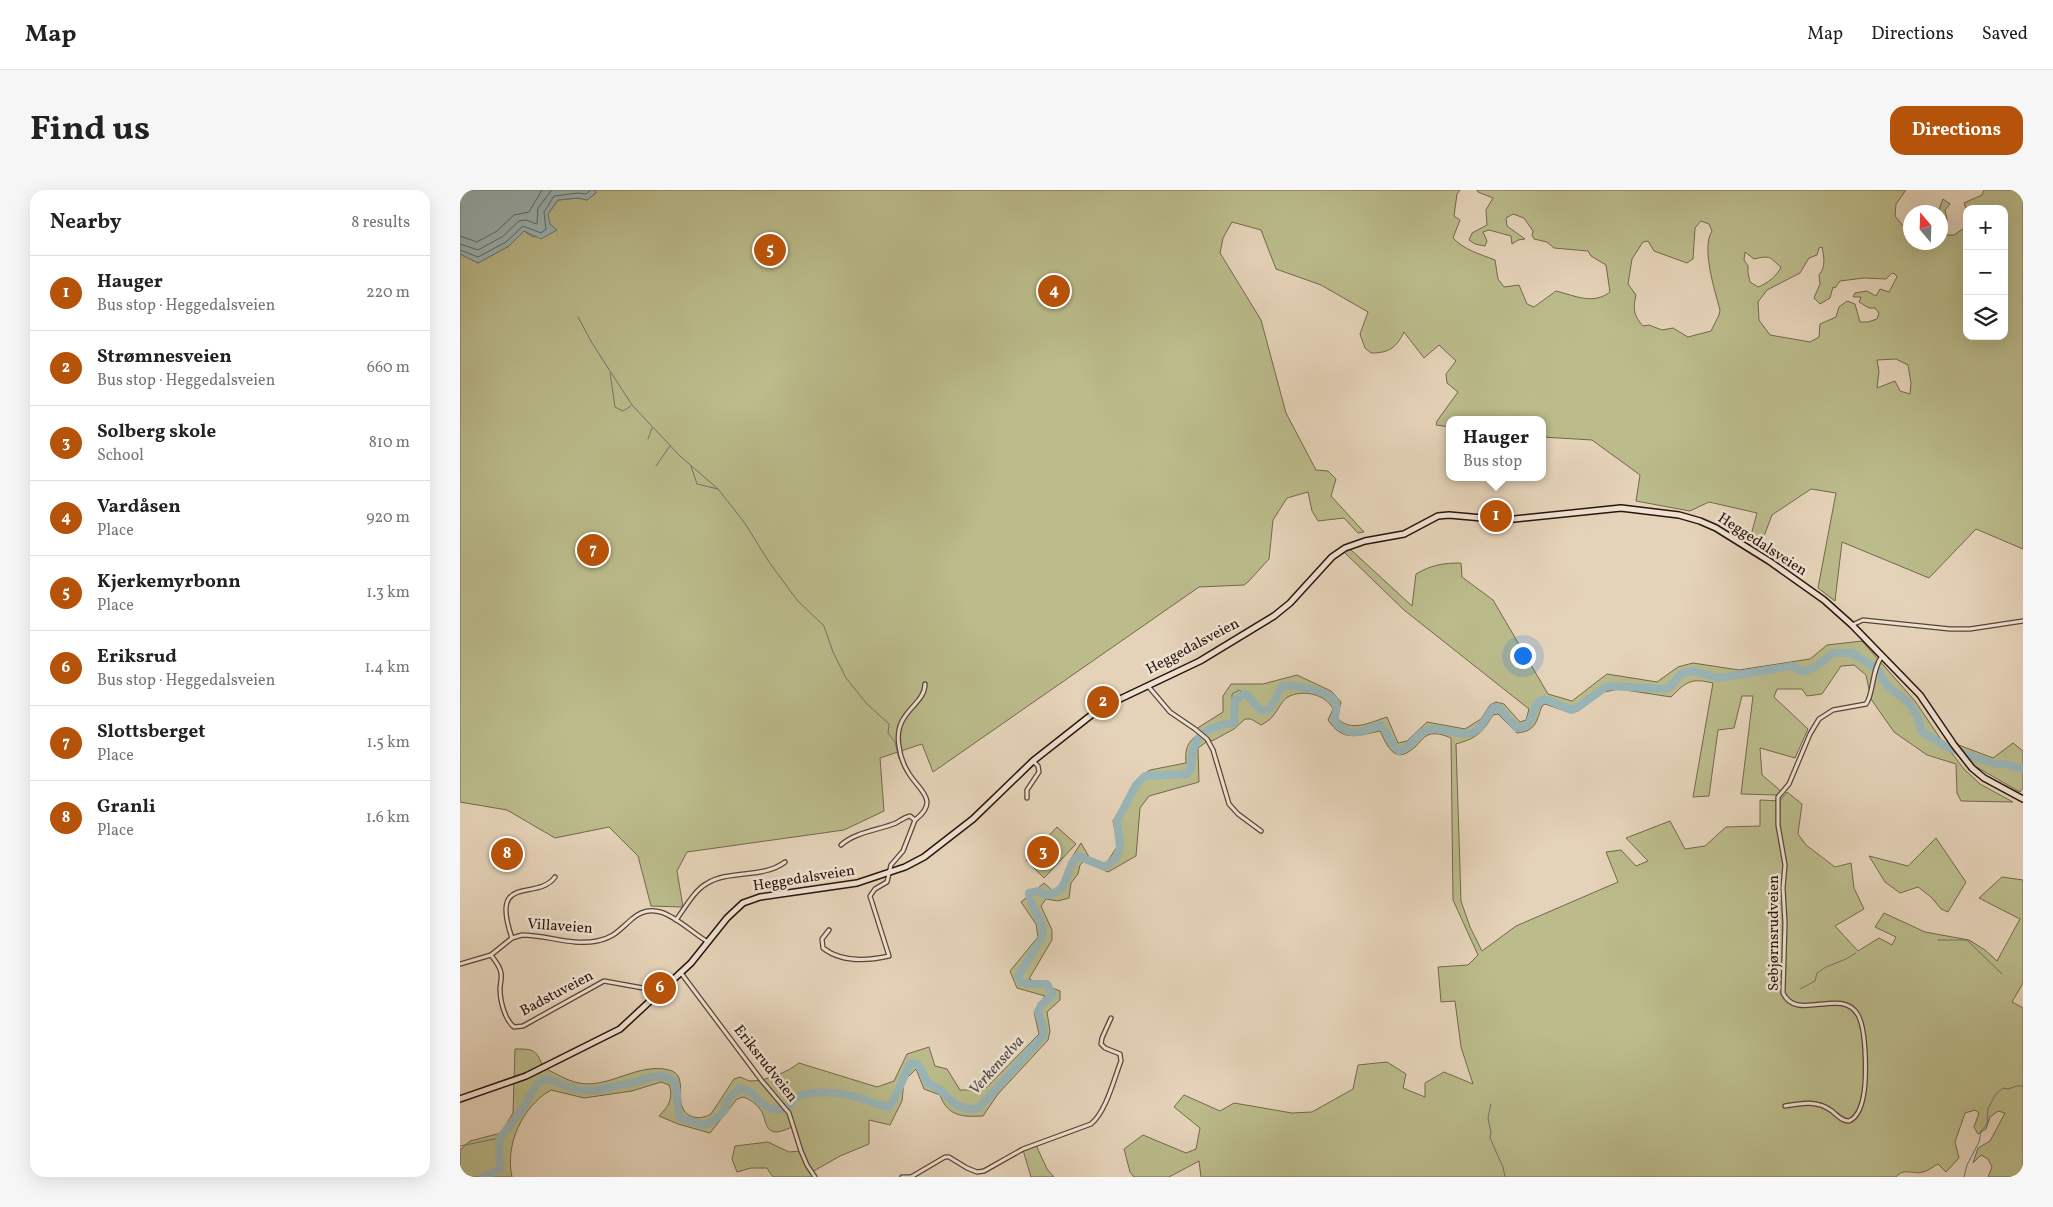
<!DOCTYPE html>
<html lang="en">
<head>
<meta charset="utf-8">
<style>
  :root { --surface:#fff; --page:#f6f6f6; --text:#222; --muted:#767676; --line:#e0e0e0; --accent:#b45309 }
  body { margin:0; font-family:Vollkorn,serif; background:var(--page); color:var(--text) }
  .controls { position:absolute; right:15px; top:15px; display:grid; overflow:hidden; border-radius:10px; box-shadow:0 5px 20px #0002 }
  .controls button { width:45px; height:45px; display:grid; place-items:center; padding:0; border:0; border-bottom:1px solid var(--line); background:var(--surface); color:var(--text); font:25px sans-serif }
  .compass { position:absolute; left:1443px; top:15px; width:45px; height:45px; border-radius:50%; background:var(--surface); box-shadow:0 5px 20px #0002; rotate:341deg }
  .you { position:absolute; left:1062px; top:465px; width:18px; height:18px; margin:-12px; border:4px solid #fff; border-radius:50%; background:#1a73e8; box-shadow:0 0 0 8px #1a73e833 }
  .badge { display:grid; place-items:center; width:32px; height:32px; border-radius:50%; background:var(--accent); color:#fff; font-size:16px; font-weight:700 }
  .pin { position:absolute; translate:-50% -50%; border:2px solid #fff; box-shadow:0 1px 5px #0006 }
  .popup { position:absolute; left:986px; top:226px; width:100px; height:65px; box-sizing:border-box; display:grid; place-content:center; border-radius:10px; background:var(--surface); filter:drop-shadow(0 1px 4px #0005); font-size:16px; white-space:nowrap; color:var(--muted) }
  .popup b { font-size:19px; color:var(--text) }
  .popup::after { content:''; position:absolute; left:50%; top:100%; margin-left:-10px; border:10px solid transparent; border-top-color:var(--surface) }
  .list { margin:0; padding:0; list-style:none }
  h2 { display:flex; justify-content:space-between; align-items:center; height:65px; margin:0; padding:0 20px; font-size:21px }
  h2 small { font-size:16px; font-weight:400; color:var(--muted) }
  .list li { display:grid; grid-template-columns:32px 1fr auto; gap:15px; align-items:center; box-sizing:border-box; height:75px; padding:0 20px; border-top:1px solid var(--line) }
  .list b { display:block; font-size:19px; white-space:nowrap }
  .list p { margin:0; font-size:16px; white-space:nowrap; color:var(--muted) }
  .list em { font-size:16px; font-style:normal; color:var(--muted) }
  .icon { flex:none; width:28px; height:28px; fill:none; stroke:currentColor; stroke-width:2; stroke-linecap:round; stroke-linejoin:round }
  .map { position:relative; flex:none; width:1563px; height:987px; overflow:hidden; border-radius:15px }
  header { display:flex; align-items:center; gap:30px; box-sizing:border-box; height:70px; padding:0 25px; background:var(--surface); border-bottom:1px solid var(--line) }
  header strong { font-size:24px }
  nav { display:flex; gap:28px; margin-inline-start:auto; font-size:18px }
  .intro { display:flex; align-items:center; justify-content:space-between; box-sizing:border-box; height:120px; padding:0 30px }
  h1 { margin:0; font-size:35px }
  .button { padding:12px 22px; border-radius:15px; background:var(--accent); color:#fff; font-size:18px; font-weight:700 }
  main { display:flex; gap:30px; padding:0 30px }
  aside { flex:1; background:var(--surface); border-radius:15px; box-shadow:0 5px 20px #0002 }
  .map>svg:first-child { display:block }
</style>
</head>
<body>
<header>
<strong>Map</strong>
<nav><a>Map</a><a>Directions</a><a>Saved</a></nav>
</header>
<div class="intro"><h1>Find us</h1><a class="button">Directions</a></div>
<main>
<aside>
<h2>Nearby<small>8 results</small></h2>
<ul class="list">
<li><span class="badge">1</span><div><b>Hauger</b><p>Bus stop · Heggedalsveien</p></div><em>220 m</em></li>
<li><span class="badge">2</span><div><b>Strømnesveien</b><p>Bus stop · Heggedalsveien</p></div><em>660 m</em></li>
<li><span class="badge">3</span><div><b>Solberg skole</b><p>School</p></div><em>810 m</em></li>
<li><span class="badge">4</span><div><b>Vardåsen</b><p>Place</p></div><em>920 m</em></li>
<li><span class="badge">5</span><div><b>Kjerkemyrbonn</b><p>Place</p></div><em>1.3 km</em></li>
<li><span class="badge">6</span><div><b>Eriksrud</b><p>Bus stop · Heggedalsveien</p></div><em>1.4 km</em></li>
<li><span class="badge">7</span><div><b>Slottsberget</b><p>Place</p></div><em>1.5 km</em></li>
<li><span class="badge">8</span><div><b>Granli</b><p>Place</p></div><em>1.6 km</em></li>
</ul>
</aside>
<div class="map">
<svg width="1563" height="987" viewBox="0 0 1563 987">
  <rect width="100%" height="100%" fill="#e5d3b9"/>
  <filter id="stains"><feTurbulence type="fractalNoise" baseFrequency=".004" numOctaves="4"/><feColorMatrix values="0 0 0 0 .2 0 0 0 0 .09 0 0 0 0 .02 0 0 0 .5 -.17"/></filter>
  <radialGradient id="worn" r=".72"><stop offset=".6" stop-color="#630" stop-opacity="0"/><stop offset="1" stop-color="#630" stop-opacity=".3"/></radialGradient>
  <g fill="#bbbb8b" stroke="#73684c" fill-rule="evenodd">
    <path d="M135 0H1000L997 4 994 26 1000 30 993 48C1004 60 1020 64 1035 70L1038 89 1044 97 1059 95 1067 114 1074 117 1096 101C1116 106 1133 115 1150 102L1146 75 1131 66 1128 61 1094 58 1087 52 1074 49 1072 45 1073 41 1064 28 1053 24 1046 28 1047 36 1065 49 1058 50 1052 54 1051 46 1029 40 1023 42 1027 51 1025 56 1015 54 1009 50 1012 43 1027 35 1026 20 1033 8 1018 2 1017 0H1446L1436 14 1435 26 1444 37 1450 35V52H1480V22H1478L1483 9 1490 14 1485 20 1487 29 1484 45H1494L1507 36V146H1544V19H1507V21L1504 13 1522 5 1524 0H1563V359L1516 339 1469 388 1382 352 1375 411 1358 398 1376 303 1351 299 1312 325 1304 346 1290 349 1297 323 1249 312 1230 321 1176 311 1180 285 1132 250 1082 247V230H990V237L976 235 977 231 998 202 987 193 986 184 996 171 979 155 964 168 944 142C936 158 929 163 911 163L905 158 900 144 908 122 861 95 816 79 801 40 772 32 763 48 760 63 801 130 826 223 856 280 868 281 876 289 871 306 904 342 898 343 884 328 858 331 852 321 848 302 827 308 813 330 809 369 788 392 784 395 739 397 473 582 462 554 420 568 424 621 384 640 227 662 217 681 223 717 191 716 178 666 149 637 95 648 47 620 0 612V64L18 73 49 56 64 41 73 47 96 39 89 34 88 24 98 10 118 8 127 10 136 3ZM1241 31 1249 34 1252 41C1241 58 1255 101 1260 120L1259 125 1251 141 1228 147 1213 138 1202 140 1189 135 1183 136C1173 125 1173 118 1176 105L1168 94 1172 69 1183 52 1188 51 1194 61 1227 73 1233 69 1235 38ZM1362 57C1364 67 1366 77 1359 85L1360 94 1354 108 1360 114 1370 108 1373 97 1375 98 1380 91 1404 88 1426 89 1432 83 1435 84 1437 87 1429 102 1420 99 1416 106 1407 101 1395 103 1393 107H1401L1399 112 1409 118H1415L1419 123 1417 129 1408 132H1400L1395 114 1387 111 1379 117 1376 127 1360 134 1359 147 1350 152 1310 145 1299 130 1298 112 1307 100 1340 83 1349 68 1357 65 1359 58ZM1285 62 1294 69C1312 65 1308 67 1321 77 1318 85 1307 94 1298 97L1290 92 1288 83V76L1284 70ZM1436 169 1448 175 1451 193 1450 204 1440 201 1435 191 1417 198 1419 181 1417 170Z"/>
    <path d="M889 358 952 416 956 384C971 375 983 373 1001 373L1002 387 1033 410 1088 504 1112 511 1147 484 1197 492 1218 477 1233 473 1279 480 1350 469 1367 455 1402 451 1455 511 1480 548 1504 579 1520 594 1553 612 1501 611 1497 603 1496 574 1467 565 1434 542 1411 509 1406 485 1394 475 1381 476 1362 504 1347 506 1342 499H1317L1314 507 1348 539 1335 568 1300 558 1302 585 1321 601 1318 605 1281 604 1293 506H1282L1274 538 1258 540 1249 606 1233 607 1253 493C1231 488 1227 491 1211 507L1159 499 1144 502 1118 521 1111 523 1085 514 1082 516C1076 532 1076 541 1057 543L1038 524 1033 525C1022 543 1017 548 996 554L1001 711 1010 737 1022 761 1056 736 1158 692 1146 662 1161 660 1176 676 1188 671 1166 648 1210 631 1225 659 1245 656 1266 637 1300 636V610L1320 611 1327 602 1342 614 1338 644 1346 655 1375 677 1391 673 1394 698 1404 719 1375 736 1398 761 1419 748 1432 755 1436 747 1415 737 1424 723 1465 742 1509 750 1525 760 1537 771 1560 729 1519 708 1542 687 1563 690V793L1552 812 1563 818V987H1528L1532 977 1528 969 1521 965 1513 973 1518 958 1530 951 1545 923 1538 921 1530 927 1526 939 1518 944 1514 937 1519 923 1515 920 1505 923 1495 952 1499 968 1486 982 1478 974C1473 976 1469 981 1463 982 1453 985 1444 977 1436 987H741L739 971 709 987H674L670 982 664 959 683 945 726 963 736 959 740 938 714 917 724 905 760 921 774 913 832 923 852 922 893 899 898 875 927 872 946 884 943 898 965 907V893L984 882 1013 894 1001 857 995 811 981 812 978 777 1008 775 1018 765 993 710 991 548C984 545 975 542 968 545 963 547 959 553 956 556 936 575 929 560 920 541 896 546 883 552 868 530L873 519C866 504 842 499 828 507 822 510 818 520 813 526 810 530 805 533 801 535L791 529H785L774 539 752 551 736 539 763 522V506L771 494H803L837 485 871 501 881 512 877 528C891 543 911 532 927 527L938 553 947 551 967 532 1005 539 1021 529 1030 515 1036 512 1044 514 1060 532 1066 530 1069 519 944 420 883 361Z"/>
    <path d="M740 543 749 550 738 558 739 592 689 606 680 618 676 666 648 682 624 671 620 675 618 684 611 693 609 708 598 711 586 709 581 716 592 740V750L569 789 600 801V810L587 822 590 841 588 850 538 904 523 926C503 927 488 927 480 905L464 899 456 879 444 891 442 911 430 935 409 930V954L380 966 352 982 355 987H313L307 978H291L277 982 272 969 275 956 308 952 329 962 340 961 333 937C329 938 323 941 318 942 305 943 306 930 302 922 298 915 290 909 283 907L277 909 250 943 218 934 199 926C208 917 214 908 209 895L201 892 172 901 124 908 91 900C62 917 45 954 52 987H0V960L10 951 41 943 53 923 55 859C75 859 75 859 84 878 94 882 107 891 119 893 149 899 178 872 209 880 225 884 219 901 221 913 224 928 239 931 251 924L274 889 280 887C283 888 288 891 291 891 306 891 326 883 339 873L417 897 434 891 447 864 469 857 475 876 487 879 500 900H524L579 844 574 822 585 806 557 798 550 781 578 747 576 734 561 712 584 693 594 702 603 699 609 672 621 653 629 667 646 674 658 655 653 631 678 588 690 580 726 573C725 558 727 552 740 543Z"/>
    <path d="M1553 553 1563 561V598L1560 602 1513 575 1496 554 1533 568Z"/>
    <path d="M597 637 616 654 584 688 566 670Z"/>
    <path d="M1476 648 1506 692 1488 722 1481 719 1471 707 1458 697 1440 703 1425 692 1409 666 1448 676Z"/>
    <path d="M576 955 587 979 594 987H571L563 960Z"/>
  </g>
  <path fill="#99b6b9" stroke="#6d7574" d="M0 0H135L136 3 127 10 118 8 98 10 88 24 90 34 97 40 81 49 64 41 49 56 18 73 0 64Z"/>
  <g fill="none" stroke-linecap="round" stroke-linejoin="round">
    <g stroke="#626562" stroke-width="1">
      <path d="M0 46 17 52 37 41 54 25 69 22 82 0"/>
      <path d="M0 54 18 60 42 47 59 31 66 30 77 34 78 18 92 0"/>
      <path d="M0 60 18 67 46 52 63 36 81 43 86 39 84 22 94 6 118 3 126 4 131 0"/>
    </g>
    <g stroke="#6d7574" stroke-width="1">
      <path d="M118 127 132 153 172 215 220 266 258 299 284 332 309 372 337 410 364 436 373 462 386 488 407 514 429 534 428 543 435 552 439 569"/>
      <path d="M150 183 155 217 163 221 171 216"/>
      <path d="M188 249 192 238"/>
      <path d="M196 276 210 256"/>
      <path d="M231 276 237 294 258 299"/>
      <path d="M775 514 772 510V504L779 500 785 504"/>
      <path d="M1478 750H1507L1542 784"/>
      <path d="M1340 799 1355 791 1357 783 1366 777 1386 769 1396 763"/>
      <path d="M1031 914 1028 928 1031 943 1030 948 1043 977 1045 987"/>
      <path d="M0 956 40 948"/>
      <path d="M1504 987 1507 975 1519 952 1521 941 1527 934 1528 918 1536 904 1543 898 1548 899 1557 896H1563"/>
    </g>
    <path stroke="#99b6b9" stroke-width="8" d="M23 987 40 979 39 958 40 948 63 918 77 894 84 889C97 890 107 898 120 900 135 903 151 896 166 894 178 893 202 879 213 891 220 899 215 917 220 928 245 935 246 940 265 920 265 909 273 905 280 898 301 901 301 929 330 916L333 908C354 899 385 902 406 910 415 913 420 916 429 917 436 909 445 884 450 873L458 874 468 893 480 900 495 914 507 919 519 918 583 846 584 840 578 822 581 815 593 805 587 794H568L561 792 558 786 583 746C585 730 570 719 569 703L579 701 586 705C612 701 602 681 618 666L645 677 656 668 660 657 657 631 676 595 685 586 727 584C732 579 731 573 732 566 735 542 753 535 774 533L775 510 785 504C793 509 795 517 803 521L810 519 822 496C834 495 872 500 876 514 878 519 875 525 874 530 887 548 901 543 920 535 929 541 929 555 939 561 951 558 956 543 967 540 972 538 978 539 983 540 1017 547 1014 546 1033 518L1038 517 1057 538 1068 535 1078 512 1085 509 1111 520 1118 517 1147 496 1204 499 1210 497 1220 485 1226 482 1233 481 1259 488 1333 476 1343 482 1357 476 1373 463H1392L1411 475 1420 483 1427 496 1448 512 1457 525 1462 542 1487 557 1516 568 1535 574H1545L1563 579"/>
    <defs>
      <g id="minor">
        <path d="M1392 435 1403 430 1490 439H1510L1563 431"/>
        <path d="M688 496 710 522 735 539 747 549 753 560 769 614 778 624 801 641"/>
        <path d="M567 608V600L579 582 578 576 573 571"/>
        <path d="M455 630C481 610 458 600 448 582 443 574 440 565 439 556 433 521 465 516 465 494"/>
        <path d="M216 730C225 718 234 701 246 694 269 679 303 689 325 672"/>
        <path d="M369 740 362 749 363 758C382 773 407 771 429 766L410 706 415 699 427 692 431 675 443 661 455 630 450 626C445 627 441 630 436 633 419 640 395 642 381 655"/>
        <path d="M52 748C29 682 77 712 95 687"/>
        <path d="M31 765C35 771 40 776 41 783 42 789 40 794 40 799 40 811 45 830 54 837L63 836 144 791 183 798 195 806"/>
        <path d="M0 774 31 765 52 748 62 745C87 745 112 756 137 751 154 748 160 739 172 729 198 705 225 739 248 752"/>
        <path d="M221 783 302 891 329 923 341 961 347 975 355 987"/>
        <path d="M1325 916C1342 913 1357 910 1372 921 1378 926 1382 931 1389 931 1401 926 1404 906 1405 894 1406 877 1406 839 1398 825 1381 796 1337 833 1323 803L1325 733 1323 698 1325 675 1318 635V607L1329 594 1350 544 1359 529 1373 520 1406 514C1414 504 1411 481 1422 466"/>
        <path d="M442 987H450"/>
        <path d="M451 987 485 967H489L507 978 517 982 524 981 563 959 631 934C646 922 654 889 661 871L660 864 645 858 641 854 642 848 651 828"/>
      </g>
      <path id="secondary" d="M0 909 66 886 160 839 231 773 267 728 283 713 300 707 397 693 445 677 464 667 513 629 573 571 639 519 740 471 814 426 830 413 872 367 885 358 905 351 944 344 978 326 989 325 1045 330 1161 318 1219 325 1240 331 1256 338 1309 371 1364 410 1392 435 1460 505 1494 555 1512 578 1524 588 1563 609"/>
    </defs>
    <use href="#minor" stroke="#5a4437" stroke-width="5.5"/>
    <use href="#secondary" stroke="#2b140c" stroke-width="8"/>
    <use href="#minor" stroke="#eee2d2" stroke-width="3"/>
    <use href="#secondary" stroke="#eee2d2" stroke-width="5"/>
  </g>
  <g text-anchor="middle" dominant-baseline="central" stroke-width="5" stroke-linejoin="round" paint-order="stroke">
    <g font-size="15" fill="#2b140c" stroke="#eee2d2">
      <text transform="translate(1302 355) rotate(33)">Heggedalsveien</text>
      <text transform="translate(733 457) rotate(-28)">Heggedalsveien</text>
      <text transform="translate(344 689) rotate(-9)">Heggedalsveien</text>
      <text transform="translate(100 737) rotate(4)">Villaveien</text>
      <text transform="translate(1314 743) rotate(-90)">Sebjørnsrudveien</text>
      <text transform="translate(97 804) rotate(-28)">Badstuveien</text>
      <text transform="translate(305 874) rotate(52)">Eriksrudveien</text>
    </g>
    <g font-size="16" font-style="italic" fill="#524d49" stroke="#eee2d2">
      <text transform="translate(537 876) rotate(-48)">Verkenselva</text>
    </g>
  </g>
  <rect width="100%" height="100%" filter="url(#stains)"/>
  <rect width="100%" height="100%" fill="url(#worn)"/>
</svg>
<div class="controls">
<button>+</button>
<button>−</button>
<button><svg class="icon" aria-label="layers" viewBox="0 0 24 24"><path d="M12 4l9 5-9 5-9-5zM3 14l9 5 9-5"/></svg></button>
</div>
<svg class="compass" viewBox="-18 -18 36 36"><path d="M0-13l5 13h-10z" fill="#e53935"/><path d="M0 13l5-13h-10z" fill="#767676"/></svg>
<div class="you"></div>
<div class="pin badge" style="left:1036px;top:326px">1</div>
<div class="popup"><b>Hauger</b>Bus stop</div>
<div class="pin badge" style="left:643px;top:512px">2</div>
<div class="pin badge" style="left:583px;top:662px">3</div>
<div class="pin badge" style="left:594px;top:101px">4</div>
<div class="pin badge" style="left:310px;top:60px">5</div>
<div class="pin badge" style="left:200px;top:798px">6</div>
<div class="pin badge" style="left:133px;top:360px">7</div>
<div class="pin badge" style="left:47px;top:664px">8</div>
</div>
</main>
</body>
</html>
